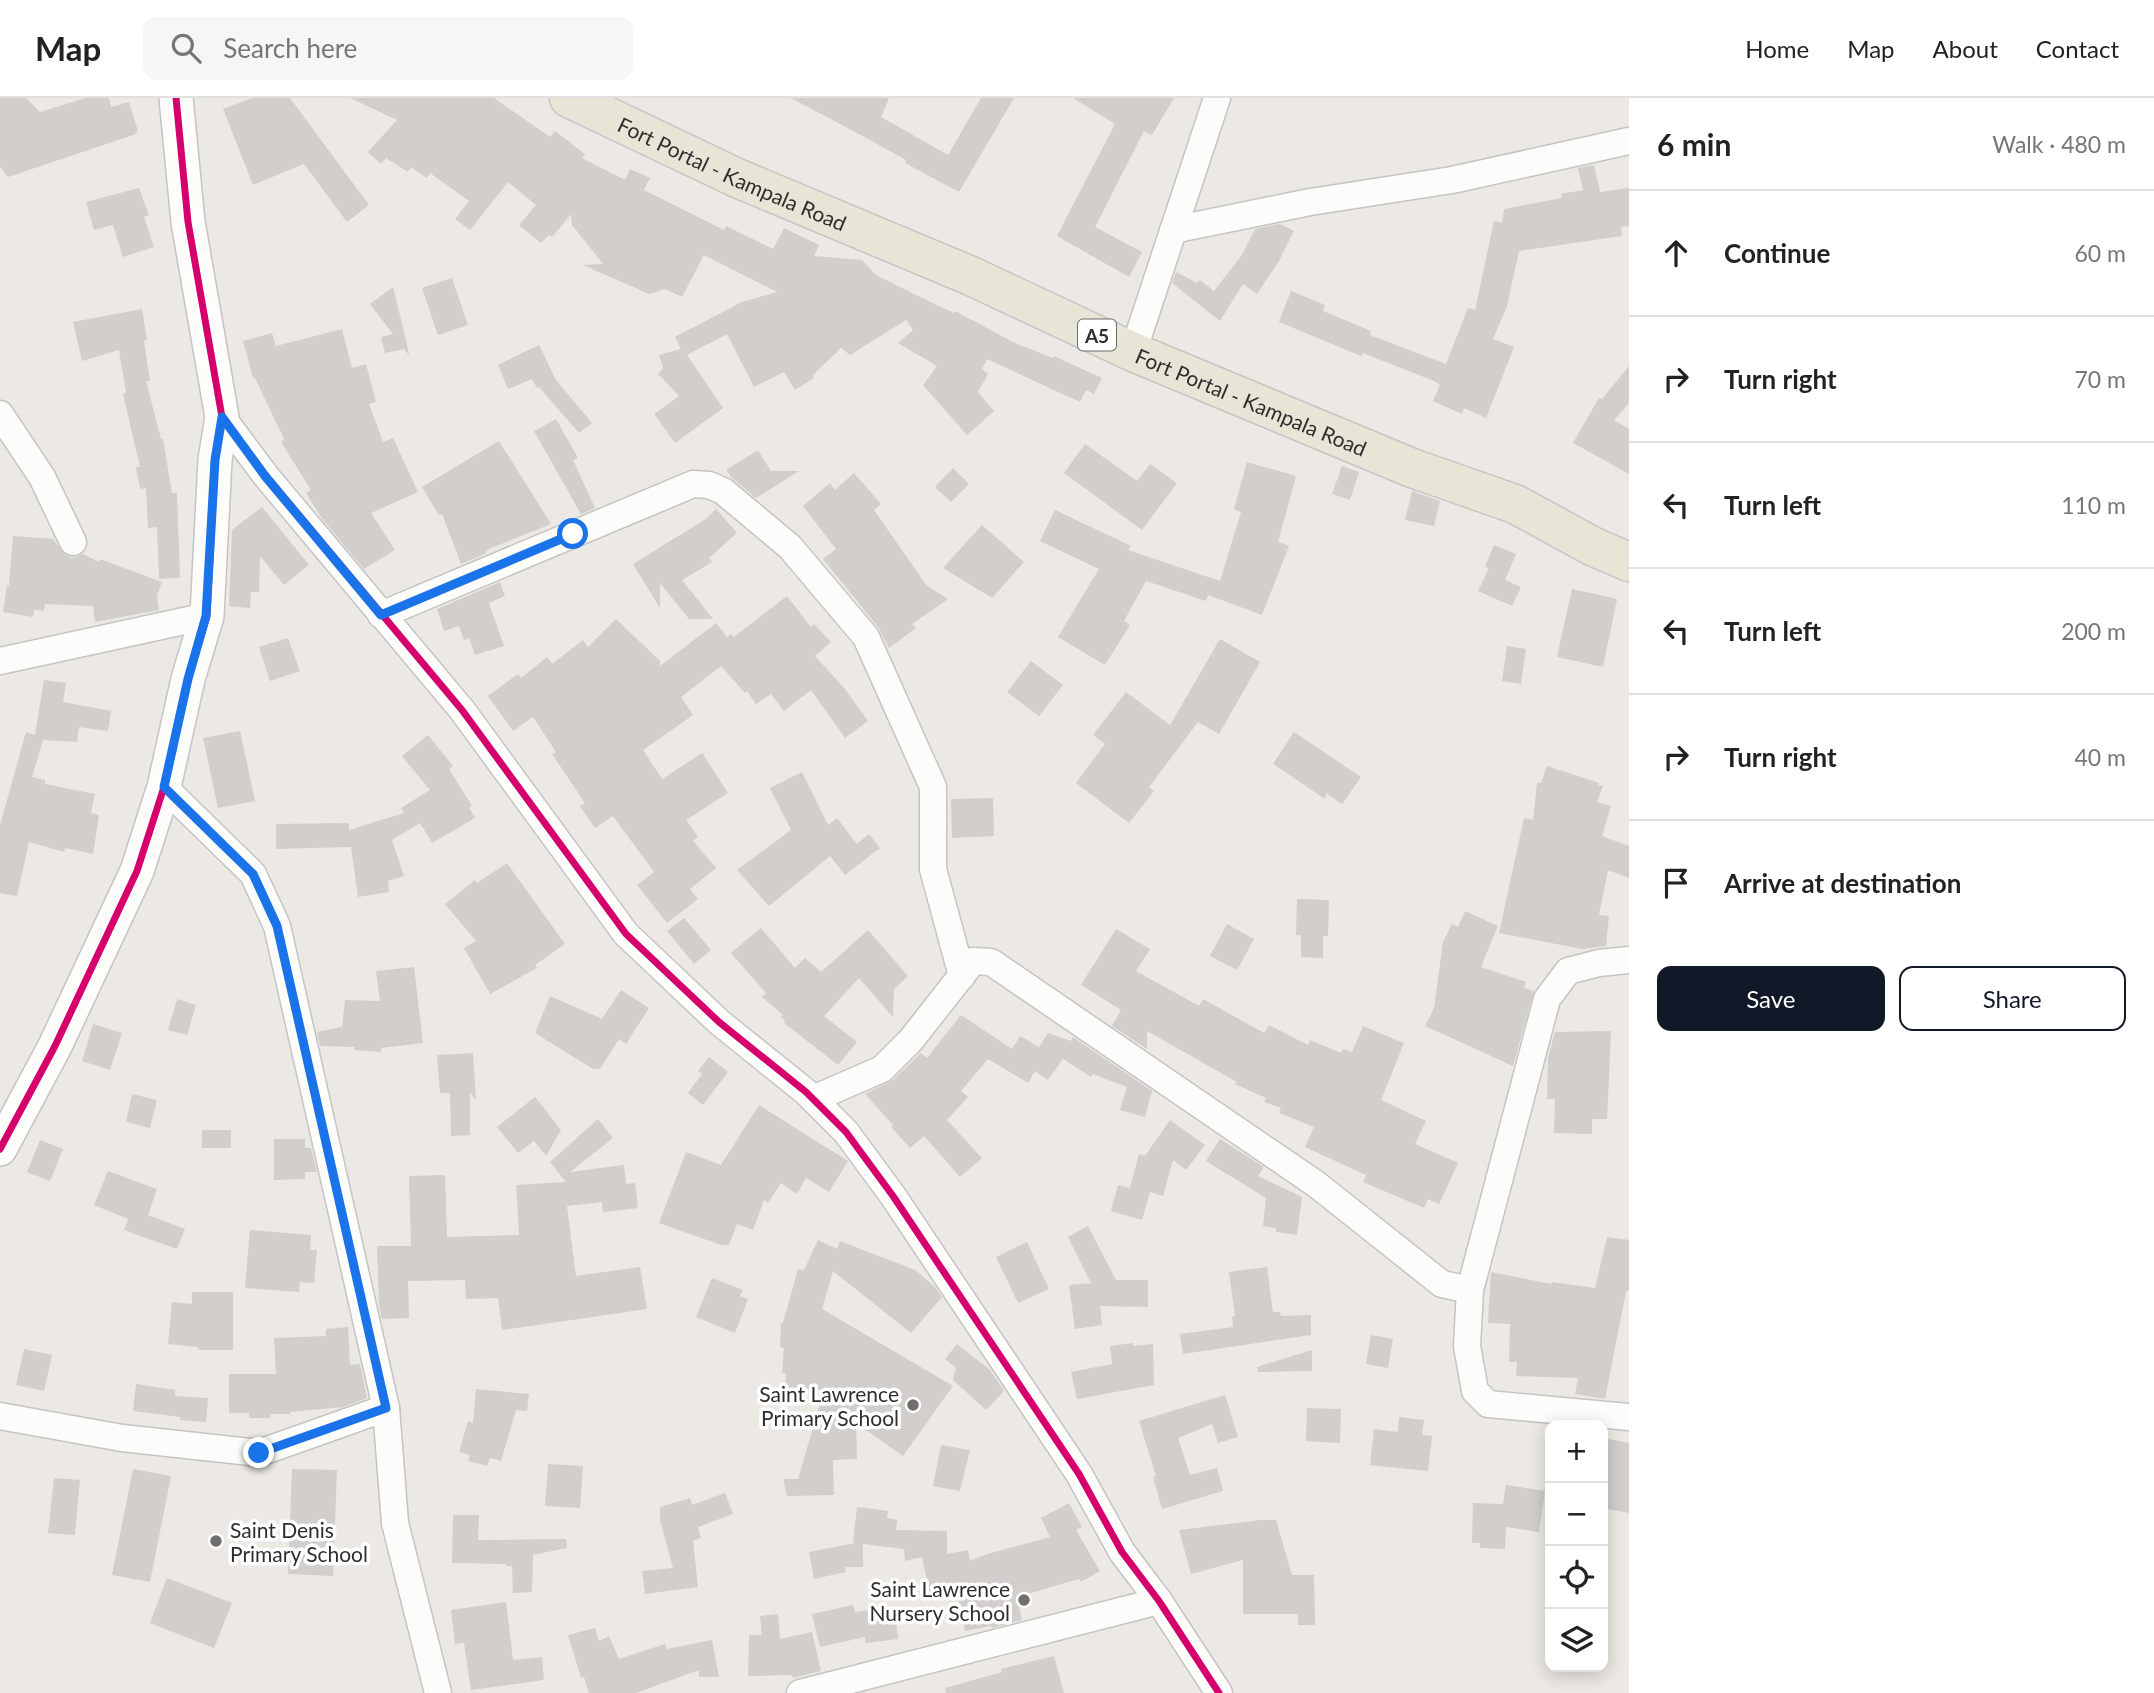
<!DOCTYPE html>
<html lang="en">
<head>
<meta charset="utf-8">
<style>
  :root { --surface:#fff; --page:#f6f6f6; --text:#222; --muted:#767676; --line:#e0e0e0; --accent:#111827 }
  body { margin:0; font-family:Lato,sans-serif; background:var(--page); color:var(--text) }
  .controls { position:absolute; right:21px; bottom:21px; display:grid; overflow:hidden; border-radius:14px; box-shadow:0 4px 18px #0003 }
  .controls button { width:63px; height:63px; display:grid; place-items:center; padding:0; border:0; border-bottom:2px solid var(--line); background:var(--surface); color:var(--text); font:35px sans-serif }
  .stop { position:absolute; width:21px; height:21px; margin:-16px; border:5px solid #1a73e8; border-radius:50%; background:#fff }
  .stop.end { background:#1a73e8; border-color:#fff; box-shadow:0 2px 7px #0008 }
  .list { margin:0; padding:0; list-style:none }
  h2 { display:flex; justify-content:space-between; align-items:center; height:91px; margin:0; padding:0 28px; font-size:30px }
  h2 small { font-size:23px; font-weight:400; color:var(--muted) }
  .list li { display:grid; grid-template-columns:46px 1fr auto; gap:21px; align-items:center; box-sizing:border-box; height:126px; padding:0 28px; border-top:2px solid var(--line) }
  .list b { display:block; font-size:26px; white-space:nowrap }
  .list em { font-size:23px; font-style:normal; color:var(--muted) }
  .actions { display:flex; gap:14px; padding:21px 28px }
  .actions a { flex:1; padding:16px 0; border:2px solid var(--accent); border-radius:14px; text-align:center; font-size:24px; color:var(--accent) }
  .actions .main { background:var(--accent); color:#fff }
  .icon { flex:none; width:38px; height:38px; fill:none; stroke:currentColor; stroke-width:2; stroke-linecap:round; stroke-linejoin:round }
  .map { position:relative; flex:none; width:1629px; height:1595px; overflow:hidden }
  header { display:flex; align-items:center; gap:42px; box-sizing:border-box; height:98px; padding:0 35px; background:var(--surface); border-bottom:2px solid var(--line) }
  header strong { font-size:33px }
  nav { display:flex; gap:38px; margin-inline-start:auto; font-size:24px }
  .search { width:490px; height:63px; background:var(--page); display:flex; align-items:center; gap:18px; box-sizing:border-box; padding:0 24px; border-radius:14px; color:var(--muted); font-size:26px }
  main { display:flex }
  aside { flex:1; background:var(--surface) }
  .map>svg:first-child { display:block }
</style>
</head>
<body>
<header>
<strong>Map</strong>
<div class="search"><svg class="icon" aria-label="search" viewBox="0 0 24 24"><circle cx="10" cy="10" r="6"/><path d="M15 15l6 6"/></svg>Search here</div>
<nav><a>Home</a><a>Map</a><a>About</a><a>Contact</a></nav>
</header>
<main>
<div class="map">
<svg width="1629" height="1595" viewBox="0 0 1629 1595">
  <rect width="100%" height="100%" fill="#ece8e4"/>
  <g fill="#d1cecb">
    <path d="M0 0H26L40 14 85 0H109L111 9 129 4 138 33 135 34 136 36 8 79 0 69Z"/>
    <path d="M252 0H290L369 107 347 124 304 66 253 87 223 11Z"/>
    <path d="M350 0H494L550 39 555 33 585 56 582 60 625 82 630 71 650 80 644 92 724 132 726 128 773 151 784 130 819 147 814 158 862 162 876 177 922 200 954 215 955 213 1015 245 1053 260 1054 258 1102 280 1094 296 1086 292 1080 304 987 261 982 271 988 276 978 294 994 313 967 337 923 287 937 268 898 245 913 232 906 222 850 257 841 250 813 277 814 280 795 292 784 274 754 289 727 236 687 257 723 310 675 345 654 316 679 298 658 276 663 270 659 257 681 251 675 239 742 204 777 194 704 157 682 199 665 191 649 196 583 167 603 166 572 127 571 116 552 139 549 137 541 145 519 127 536 107 508 84 470 132 455 121 469 103 430 75 427 80 411 69 408 74 386 60 381 66 368 54 397 22Z"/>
    <path d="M791 0H889L881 19 948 57 981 0H1014L959 94 905 65 906 62 872 43Z"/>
    <path d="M1073 0H1174L1152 37 1144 33 1095 129 1142 154 1129 179 1057 138 1115 26Z"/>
    <path d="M1594 67 1600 94 1629 90V128L1621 129 1622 138 1519 153 1507 208 1493 241 1514 249 1486 320 1464 310 1462 316 1433 303 1440 287 1434 283 1363 255 1361 258 1279 224 1291 193 1325 207 1323 213 1371 233 1370 237 1446 266 1468 210 1475 212 1494 123 1502 125 1504 111 1562 100 1561 96 1583 92 1578 70Z"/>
    <path d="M139 90 149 117 144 119 154 149 123 159 113 127 94 132 86 104Z"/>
    <path d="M1280 126 1294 133 1279 163 1257 196 1243 186 1220 223 1172 185 1176 174 1197 185 1200 182 1214 193 1242 157 1255 131Z"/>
    <path d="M452 180 468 227 438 237 422 190Z"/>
    <path d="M393 189 406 242 409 257 404 251 385 255 381 239 393 236 370 206Z"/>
    <path d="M142 211 147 242 144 243 150 283H146L161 341H163L172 395H177L180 480 159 481 157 429 148 430 146 390 140 391 136 369H140L123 296 126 295 119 252 82 263 73 224Z"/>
    <path d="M342 231 352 270 366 266 376 304 369 306 383 344 393 340 418 394 371 415 395 452 364 471 323 422 306 395 311 392 281 344 284 341 255 280H253L243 243 272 235 276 248Z"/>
    <path d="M539 247 556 282 592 325 579 335 539 289 537 290 532 281 508 291 498 267Z"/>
    <path d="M1629 268V305L1614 322 1629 331V376L1573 345 1599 300 1602 301Z"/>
    <path d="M556 321 578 360 573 362 595 410 581 416 534 333Z"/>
    <path d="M499 343 551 426 486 452 487 455 461 466 442 416 439 417 422 389Z"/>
    <path d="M1085 346 1137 383 1150 366 1177 385 1142 432 1064 375Z"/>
    <path d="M758 352 771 373H799L756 400 732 380 726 372Z"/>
    <path d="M1247 364 1296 378 1278 444 1289 448 1262 517 1208 497 1206 503 1146 483 1124 523 1130 527 1105 567 1058 539 1099 471 1040 443 1055 412 1131 448 1128 452 1220 483 1241 414 1234 411Z"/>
    <path d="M1342 368 1359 374 1350 402 1332 396Z"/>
    <path d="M953 370 969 386 951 404 935 389Z"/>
    <path d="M854 375 881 406 874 412 927 488 948 501 912 526 916 530 889 550 878 529 823 461 836 451 803 408 830 385 835 392Z"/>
    <path d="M1412 393 1440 403 1434 428 1405 422Z"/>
    <path d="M262 409 309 467 284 487 260 458 259 494H251L250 510 229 508 232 432Z"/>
    <path d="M716 411 737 435 709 460 712 464 682 482 713 521H689L660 485V510L633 466 706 421Z"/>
    <path d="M982 427 1024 464 992 500 943 470Z"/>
    <path d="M13 438 53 441 65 457 72 460 83 456 99 464 100 461 162 484 157 498 159 512 95 524 93 508 45 506 44 513 34 512 33 519 3 514 7 487 9 488Z"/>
    <path d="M1494 447 1516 456 1505 482 1521 489 1512 508 1478 493 1489 470 1485 469Z"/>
    <path d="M500 484 505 498 489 505 504 548 475 557 469 540 464 542 459 528 444 533 437 511Z"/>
    <path d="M1572 491 1617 501 1603 569 1557 559Z"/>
    <path d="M787 498 811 529 814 526 831 544 815 558 845 591 868 623 845 640 811 592 784 613 771 596 756 606 747 593 745 595 721 568 681 599 693 617 643 652 662 681 702 655 728 695 686 722 698 739 693 743 716 770 690 791 698 801 667 825 637 787 654 774 613 718 595 730 580 708 585 705 552 656 556 654 533 619 513 633 488 598 518 576 521 580 547 559 552 566 583 542 588 549 616 521 660 563V568L716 525 727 539 731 536 734 539Z"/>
    <path d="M288 540 300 573 270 583 259 549Z"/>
    <path d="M1220 541 1260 564 1219 636 1198 624 1149 689 1154 693 1129 725 1076 685 1105 646 1093 637 1126 594 1170 627Z"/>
    <path d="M1507 548 1526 551 1521 586 1502 583Z"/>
    <path d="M1031 563 1063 587 1039 618 1007 594Z"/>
    <path d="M44 582 66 585 63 604 111 613 108 633 79 629 77 644 43 642 32 679 45 682V686L95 696 91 715 99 717 93 756 65 750 64 754 29 744 17 798 0 795V727L26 634 35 637Z"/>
    <path d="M240 633 255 703 218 710 203 640Z"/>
    <path d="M1294 634 1361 679 1342 706 1326 695 1325 701 1273 666Z"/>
    <path d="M428 637 453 668 449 671 472 708 469 710 475 720 432 745 420 725 392 742 404 778 388 783 389 794 358 799 351 749 276 751V726L349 725V732L404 715 401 710 430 692 402 658Z"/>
    <path d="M1547 668 1599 685 1598 687 1603 688 1597 704 1611 708 1602 738 1629 748V780L1608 772 1599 817 1609 818 1606 848 1582 851 1499 835 1524 720 1533 722 1537 685H1541Z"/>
    <path d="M802 674 828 727 837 720 857 746 869 736 880 750 845 777 830 758 769 808 737 772 791 732 770 690Z"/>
    <path d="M993 700 994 738 952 740 951 701Z"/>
    <path d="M507 765 565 846 535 867 537 870 490 896 464 850 476 843 445 806 475 782 477 785Z"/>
    <path d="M1297 801 1329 802 1328 838H1323V860L1301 859V837H1296Z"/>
    <path d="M1465 813 1498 828 1481 869 1526 884 1524 890 1534 893 1513 968 1425 928 1434 910 1443 844 1452 826 1458 829Z"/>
    <path d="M684 820 711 852 694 866 667 833Z"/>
    <path d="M1227 826 1254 841 1237 872 1210 858Z"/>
    <path d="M761 830 795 870 805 860 821 874 868 832 908 878 894 891 893 919 859 880 824 918 857 944 838 967 784 925 785 923 781 919 783 917 762 899 766 895 731 855Z"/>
    <path d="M1116 831 1150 851 1136 873 1199 908 1203 901 1264 935 1269 927 1308 947 1310 942 1341 955 1343 951 1352 954 1363 928 1404 945 1381 1002 1426 1023 1415 1046 1458 1065 1439 1106 1428 1101 1424 1110 1363 1084 1366 1077 1305 1049 1314 1029 1279 1015 1281 1010 1264 1004 1266 1000 1235 986 1237 984 1147 933V951L1112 928 1121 912 1081 887Z"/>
    <path d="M414 869 423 945 381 950V954L354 952V949L320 948 317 934 342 929 345 902 380 903 376 873Z"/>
    <path d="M621 892 649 910 626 946 619 941 600 971H593L535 935 550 898 602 921Z"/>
    <path d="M177 901 196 907 187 937 168 932Z"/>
    <path d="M961 917 1012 951 1020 938 1039 949 1048 935 1071 943 1073 939 1152 993 1145 1019 1120 1012 1127 989 1093 976 1091 979 1063 961 1048 982 1035 973 1028 985 988 961 961 993 968 999 947 1022 982 1060 960 1079 924 1038 910 1050 891 1029 893 1027 865 996 893 982 921 955 927 960Z"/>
    <path d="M93 926 122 935 110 972 82 963Z"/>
    <path d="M1611 933 1607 1021H1592V1036L1554 1035 1555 1001H1547L1548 960 1555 934Z"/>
    <path d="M473 955 476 1003 470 994V1037L451 1038 450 995H440L437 957Z"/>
    <path d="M709 959 728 974 703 1007 688 995 702 976 698 973Z"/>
    <path d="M132 996 157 1002 150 1030 126 1024Z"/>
    <path d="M535 999 561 1032 546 1058 534 1043 518 1055 497 1029Z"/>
    <path d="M759 1007 848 1063 829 1094 806 1080 797 1096 781 1085 768 1105 764 1102 753 1132 737 1126 729 1147H721L659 1125 686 1054 721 1067Z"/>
    <path d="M598 1021 613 1040 570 1074 624 1067 626 1086 635 1085 638 1110 603 1114 602 1104 567 1108 576 1178 640 1169 647 1211 502 1232 498 1200 466 1201 465 1182 408 1183 409 1220 382 1221 379 1206 377 1148H411L409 1078 445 1077 447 1139 519 1137 516 1087 566 1084 550 1064Z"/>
    <path d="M1170 1022 1205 1047 1186 1072 1173 1062 1163 1098 1150 1094 1142 1122 1111 1113 1118 1087 1130 1090 1139 1056 1145 1058Z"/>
    <rect x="202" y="1032" width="29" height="18"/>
    <path d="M274 1041H305V1050H311L317 1074H305V1081L274 1082Z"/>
    <path d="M1220 1041 1264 1069 1258 1078 1302 1099 1297 1137 1276 1134V1130L1263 1128 1266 1100 1206 1063Z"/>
    <path d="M40 1042 63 1051 50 1083 27 1074Z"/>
    <path d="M108 1073 157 1091 148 1117 185 1131 177 1151 124 1132 128 1121 94 1107Z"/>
    <path d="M1088 1128 1116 1182H1148V1209L1100 1208 1102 1227 1075 1231 1069 1187 1091 1185 1068 1139Z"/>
    <path d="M250 1132 311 1137 310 1152H317L314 1185 300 1184 299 1194 245 1190Z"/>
    <path d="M1607 1139 1629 1142V1193H1626L1605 1301 1575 1296 1578 1280 1516 1278 1517 1264H1509L1510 1226 1488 1225 1491 1174 1551 1186 1552 1184 1595 1190Z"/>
    <path d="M818 1142 837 1151 840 1143 915 1172 934 1188 942 1199 911 1235 833 1173 822 1211 953 1288 903 1358 856 1325 857 1361 833 1362 834 1397 787 1398 783 1381H798L824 1292 785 1291 786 1275H782L784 1250 780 1249 781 1225H783L798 1171 804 1172Z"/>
    <path d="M1027 1144 1049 1191 1018 1205 996 1159Z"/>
    <path d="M1267 1169 1273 1214H1280L1281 1218 1311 1217V1237L1183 1256 1180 1236 1233 1229 1232 1219 1235 1218 1229 1174Z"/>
    <path d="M712 1180 743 1192 740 1198 748 1201 735 1235 696 1219Z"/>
    <path d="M192 1194H233V1252H198V1249L168 1246 172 1204 192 1206Z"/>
    <path d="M348 1229 350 1267 360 1266 367 1300 343 1309 290 1314V1316H270V1320H249V1315H229V1276H276L274 1240 326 1238V1231Z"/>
    <path d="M1371 1237 1393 1241 1388 1270 1366 1266Z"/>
    <path d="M1133 1245V1248L1153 1246 1154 1287 1077 1301 1071 1274 1112 1266 1110 1248Z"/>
    <path d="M957 1246 990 1272 1004 1293 986 1312 953 1282 956 1270 945 1261Z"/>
    <path d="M24 1251 52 1257 44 1293 16 1287Z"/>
    <path d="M1312 1252V1273L1258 1274 1257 1269Z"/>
    <path d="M136 1286 175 1292V1298L208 1300 206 1324 180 1322V1319L133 1313Z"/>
    <path d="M476 1291 529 1296 527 1313 516 1312 501 1363 490 1360 487 1368 468 1363 470 1357 459 1354 468 1323 473 1325Z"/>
    <path d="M1225 1297 1238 1339 1218 1345 1212 1326 1178 1340 1190 1377 1217 1370 1223 1393 1162 1411 1153 1379 1156 1378 1139 1323Z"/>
    <path d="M1307 1310 1341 1311 1340 1345 1306 1343Z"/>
    <path d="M1399 1319 1424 1322 1422 1337 1432 1338 1428 1373 1370 1367 1374 1331 1398 1334Z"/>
    <path d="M1603 1340 1629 1345V1415L1603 1410Z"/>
    <path d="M941 1347 970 1352 960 1393 933 1388Z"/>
    <path d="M548 1366 583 1368 580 1410 545 1408Z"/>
    <path d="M133 1371 171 1378 150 1484 112 1477Z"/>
    <path d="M292 1371 337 1372 333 1478 288 1476Z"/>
    <path d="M54 1380 80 1382 75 1437 48 1435Z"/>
    <path d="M1506 1387 1545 1393 1539 1434 1506 1429 1505 1451 1480 1450V1445H1472L1473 1405 1503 1406Z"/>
    <path d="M725 1395 733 1416 698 1429 701 1440 693 1443 698 1489 645 1496 642 1473 673 1470 660 1422V1409L690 1400 692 1407Z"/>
    <path d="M1069 1405 1082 1429 1076 1432 1100 1473 1081 1484 1079 1481 1017 1499 1022 1522 992 1530 991 1528 965 1533 958 1497 931 1503 922 1459 905 1463 904 1451 863 1446V1469H845L846 1474 814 1481 809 1454 855 1445 853 1444 857 1409 888 1413 887 1420 897 1422 896 1432 947 1433V1456L968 1452 970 1463 987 1456 1050 1439 1041 1420Z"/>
    <path d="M453 1417H479L478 1442 566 1441 567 1450 533 1457 532 1494 513 1495 512 1468H506V1466L452 1465Z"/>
    <path d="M1261 1422H1276L1292 1477H1314L1315 1527H1298V1516H1243V1462L1191 1476 1179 1432Z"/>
    <path d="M167 1480 232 1505 214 1550 150 1525Z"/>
    <path d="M506 1504 513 1562 542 1559 544 1582 471 1592 464 1545 455 1546 451 1512Z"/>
    <path d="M853 1507 855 1514 894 1509 898 1541 866 1545 865 1539 820 1549 812 1516Z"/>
    <path d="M778 1516 780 1541 812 1534 821 1573 793 1580 792 1577 748 1578 749 1537H762L760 1518Z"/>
    <path d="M595 1530 599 1543 609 1538 619 1561 665 1546 667 1551 712 1542 719 1579H699V1572L636 1595H589L584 1579 581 1580 568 1537Z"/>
    <path d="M1054 1558 1064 1595H946L945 1590 1002 1574 1001 1571Z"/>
  </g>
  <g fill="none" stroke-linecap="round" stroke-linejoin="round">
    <defs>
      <g id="minor">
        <path d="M1173 132 1310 104 1452 82 1629 43"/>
        <path d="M1133 254 1217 0"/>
        <path d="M0 316 42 379 73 444"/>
        <path d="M222 319 266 378 462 612 626 836 719 924 806 994 846 1034 893 1098 1079 1376 1122 1454 1159 1503 1219 1595"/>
        <path d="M381 517 693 386 709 387 723 393 790 449 866 539 933 689V771L962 878"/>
        <path d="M0 563 207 518"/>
        <path d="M164 689 253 776 277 828 386 1310 395 1425 438 1595"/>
        <path d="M1629 862 1599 865 1568 873 1547 901 1470 1192 1467 1248 1475 1293 1488 1306 1629 1319"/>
        <path d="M813 1001 882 971 911 942 973 863 991 864 1316 1086 1442 1186 1470 1192"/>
        <path d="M0 1318 122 1340 259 1355 386 1310"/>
        <path d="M800 1595 1159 1503"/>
      </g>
      <path id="tertiary" d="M0 1051 55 948 137 773 164 689 188 581 207 518 215 362 222 319 188 124 176 0"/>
      <g id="primary">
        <path id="s1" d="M569 0 737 80 971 178 1133 254 1412 370 1515 406 1594 449 1629 464"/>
      </g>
    </defs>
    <use href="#minor" stroke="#c5c4c5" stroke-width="29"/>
    <use href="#tertiary" stroke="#c5c4c5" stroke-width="36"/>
    <use href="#primary" stroke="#c6c5c4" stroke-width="41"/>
    <use href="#minor" stroke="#fcfcfb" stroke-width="26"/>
    <use href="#tertiary" stroke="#fcfcfb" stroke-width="33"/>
    <use href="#primary" stroke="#e8e4d6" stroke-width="38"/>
    <defs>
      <g id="cycleway">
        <path d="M222 319 266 378 462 612 626 836 719 924 806 994 846 1034 893 1098 1079 1376 1122 1454 1159 1503 1219 1595"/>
        <path d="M0 1051 55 948 137 773 164 689 188 581 207 518 215 362 222 319 188 124 176 0"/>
      </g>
    </defs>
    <use href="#cycleway" stroke="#fff" stroke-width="11"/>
    <use href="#cycleway" stroke="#d6006c" stroke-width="7"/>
  </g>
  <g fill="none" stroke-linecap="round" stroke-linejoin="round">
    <path stroke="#1a73e8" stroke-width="9" d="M259 1355 386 1310 277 828 253 776 164 689 188 581 206 518 215 362 222 319 265 378 381 517 573 436"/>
  </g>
  <g fill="#706f6e" stroke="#fff" stroke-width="2.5">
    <circle cx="913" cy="1307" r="7"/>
    <circle cx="216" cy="1443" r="7"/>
    <circle cx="1024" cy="1502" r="7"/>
  </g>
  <g text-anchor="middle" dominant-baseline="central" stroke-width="7" stroke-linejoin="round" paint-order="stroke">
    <rect fill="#fff" stroke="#6d6d6d" stroke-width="2" x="1078" y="221.5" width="38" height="31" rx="5"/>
    <g font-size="19" font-weight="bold" fill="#2e2e2e">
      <text x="1097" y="237">A5</text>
    </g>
    <g font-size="21" fill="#2e2e2e" stroke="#fff">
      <text stroke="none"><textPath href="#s1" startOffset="180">Fort Portal - Kampala Road</textPath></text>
      <text stroke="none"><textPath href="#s1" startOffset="747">Fort Portal - Kampala Road</textPath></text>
    </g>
    <g font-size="21" fill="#2e2e2e" stroke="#fff" text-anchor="end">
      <text x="899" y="1295">Saint Lawrence<tspan x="899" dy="24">Primary School</tspan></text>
      <text x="230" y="1431" text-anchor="start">Saint Denis<tspan x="230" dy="24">Primary School</tspan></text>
      <text x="1010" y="1490">Saint Lawrence<tspan x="1010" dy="24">Nursery School</tspan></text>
    </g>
  </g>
</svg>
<div class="controls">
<button>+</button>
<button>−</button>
<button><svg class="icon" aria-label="locate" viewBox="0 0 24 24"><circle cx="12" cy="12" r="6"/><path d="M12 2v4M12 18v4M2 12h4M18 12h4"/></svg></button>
<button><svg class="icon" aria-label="layers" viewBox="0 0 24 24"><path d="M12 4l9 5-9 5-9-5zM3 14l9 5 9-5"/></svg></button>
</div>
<div class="stop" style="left:573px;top:436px"></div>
<div class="stop end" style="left:259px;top:1355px"></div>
</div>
<aside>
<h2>6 min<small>Walk · 480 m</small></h2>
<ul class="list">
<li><svg class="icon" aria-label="ahead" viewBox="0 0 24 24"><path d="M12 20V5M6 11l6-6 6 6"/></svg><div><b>Continue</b></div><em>60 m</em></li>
<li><svg class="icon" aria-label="right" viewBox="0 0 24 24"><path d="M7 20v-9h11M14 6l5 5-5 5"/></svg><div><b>Turn right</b></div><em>70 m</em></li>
<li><svg class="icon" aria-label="left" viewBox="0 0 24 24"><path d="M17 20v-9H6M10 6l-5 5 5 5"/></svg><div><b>Turn left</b></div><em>110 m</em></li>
<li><svg class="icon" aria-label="left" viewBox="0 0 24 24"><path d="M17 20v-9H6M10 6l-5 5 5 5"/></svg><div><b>Turn left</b></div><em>200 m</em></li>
<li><svg class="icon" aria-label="right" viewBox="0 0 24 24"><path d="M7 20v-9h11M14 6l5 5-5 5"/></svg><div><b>Turn right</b></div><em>40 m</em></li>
<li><svg class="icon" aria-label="arrive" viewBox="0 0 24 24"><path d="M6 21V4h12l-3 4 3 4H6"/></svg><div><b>Arrive at destination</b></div></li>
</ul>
<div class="actions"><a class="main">Save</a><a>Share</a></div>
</aside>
</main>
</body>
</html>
